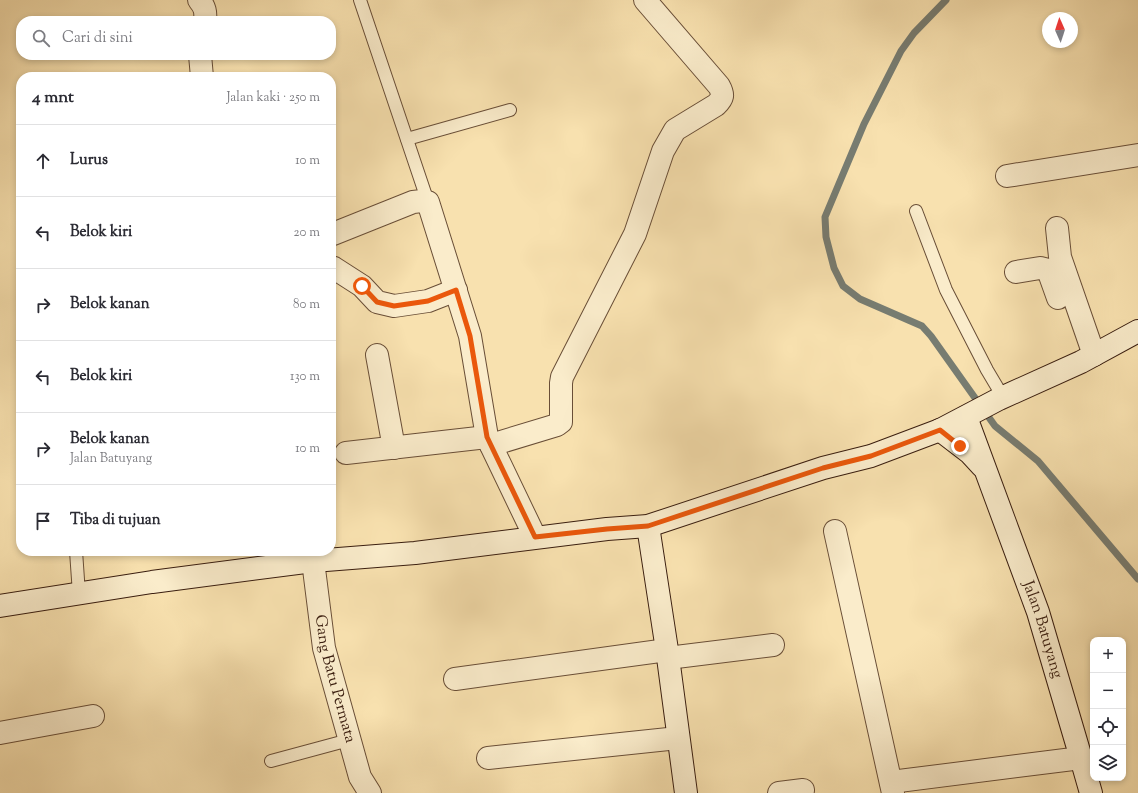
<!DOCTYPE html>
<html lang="id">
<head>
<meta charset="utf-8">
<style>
  :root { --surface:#fff; --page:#f2f2f3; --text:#2b2b33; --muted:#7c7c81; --line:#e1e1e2 }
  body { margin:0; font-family:"Sorts Mill Goudy",serif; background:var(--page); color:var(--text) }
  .controls { position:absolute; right:12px; bottom:12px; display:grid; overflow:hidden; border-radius:8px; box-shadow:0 2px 6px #0003 }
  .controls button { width:36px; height:36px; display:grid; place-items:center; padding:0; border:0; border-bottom:1px solid var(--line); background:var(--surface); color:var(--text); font:20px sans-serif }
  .compass { position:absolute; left:1042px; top:12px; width:36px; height:36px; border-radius:50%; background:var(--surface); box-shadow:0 2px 6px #0003; rotate:357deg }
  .stop { position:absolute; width:12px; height:12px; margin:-9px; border:3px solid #ea580c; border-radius:50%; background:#fff }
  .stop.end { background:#ea580c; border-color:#fff; box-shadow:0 1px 4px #0008 }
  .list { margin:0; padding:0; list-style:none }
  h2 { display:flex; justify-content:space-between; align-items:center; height:52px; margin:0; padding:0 16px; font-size:17px }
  h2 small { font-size:13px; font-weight:400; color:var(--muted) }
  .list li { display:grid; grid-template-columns:26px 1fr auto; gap:12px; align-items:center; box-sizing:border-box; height:72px; padding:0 16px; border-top:1px solid var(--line) }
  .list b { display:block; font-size:15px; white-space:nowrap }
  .list p { margin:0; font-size:13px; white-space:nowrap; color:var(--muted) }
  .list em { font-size:13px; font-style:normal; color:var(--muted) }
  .icon { flex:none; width:22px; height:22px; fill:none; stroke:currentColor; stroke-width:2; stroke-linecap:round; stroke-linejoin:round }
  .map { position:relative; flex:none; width:1138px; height:793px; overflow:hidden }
  .search { position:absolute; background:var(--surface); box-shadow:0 2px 6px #0003; left:16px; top:16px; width:320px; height:44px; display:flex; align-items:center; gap:10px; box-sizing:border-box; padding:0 14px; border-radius:16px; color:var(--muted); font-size:15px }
  .panel { position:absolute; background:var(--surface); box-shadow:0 2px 6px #0003; left:16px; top:72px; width:320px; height:484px; border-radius:16px }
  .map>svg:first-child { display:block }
</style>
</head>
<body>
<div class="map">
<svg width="1138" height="793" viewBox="0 0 1138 793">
  <rect width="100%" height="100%" fill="#f8e1af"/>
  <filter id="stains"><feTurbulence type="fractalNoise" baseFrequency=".005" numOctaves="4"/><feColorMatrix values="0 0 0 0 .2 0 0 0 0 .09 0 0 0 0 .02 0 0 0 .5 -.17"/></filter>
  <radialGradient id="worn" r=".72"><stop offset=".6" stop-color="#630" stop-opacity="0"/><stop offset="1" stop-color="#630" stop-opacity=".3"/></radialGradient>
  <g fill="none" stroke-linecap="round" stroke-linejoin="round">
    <path stroke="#777c71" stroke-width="7" d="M946 0 914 33 901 51 864 124 825 217 826 237 834 268 843 286 860 299 922 326 931 336 995 426 1038 461 1138 579"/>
    <defs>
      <g id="lane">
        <path d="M360 0 428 202"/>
        <path d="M407 139 510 110"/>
        <path d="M916 211 946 290 987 370 1003 397"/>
        <path d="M76 551 79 594"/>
        <path d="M271 761 349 740"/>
      </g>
      <g id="street">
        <path d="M199 0C205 7 206 12 205 21"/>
        <path d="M200 55 202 77"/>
        <path d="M1007 176 1138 155"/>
        <path d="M1057 228 1060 257 1094 355"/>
        <path d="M333 234 413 202 422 201 428 202 470 336 487 437 535 537"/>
        <path d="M331 267 334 268 362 286 377 302 394 306 428 301 456 290"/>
        <path d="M1016 272 1040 268 1048 270 1058 298"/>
        <path d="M377 355 394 448"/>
        <path d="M491 445 557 425 561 422V383L562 377 635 234 663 151 675 130 716 105C723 98 724 95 719 86L645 0"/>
        <path d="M346 453 487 437"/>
        <path d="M835 531 893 793"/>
        <path id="s1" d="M313 561 324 648 360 777 370 793"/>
        <path d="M668 658 773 645"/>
        <path d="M455 679 667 650"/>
        <path d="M0 733 93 716"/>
        <path d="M488 758 678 738"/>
        <path d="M891 782 1081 758"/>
        <path d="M779 793 803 790"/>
      </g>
      <g id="secondary">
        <path id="s2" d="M966 417 1038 612 1081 758 1091 793"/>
        <path d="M940 430 970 453 982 466"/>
        <path d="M648 526 667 650 686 793"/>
        <path d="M0 606 152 582 313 561 415 553 607 529 648 526 823 468 871 456 940 430 999 399 1081 362 1138 331"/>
      </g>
    </defs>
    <use href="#lane" stroke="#694e37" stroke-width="14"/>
    <use href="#street" stroke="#694e37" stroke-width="24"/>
    <use href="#secondary" stroke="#391d0f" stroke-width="24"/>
    <use href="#lane" stroke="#faeccb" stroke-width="12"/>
    <use href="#street" stroke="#faeccb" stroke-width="22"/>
    <use href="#secondary" stroke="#faeccb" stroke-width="22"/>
  </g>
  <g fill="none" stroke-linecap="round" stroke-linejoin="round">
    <path stroke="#ea580c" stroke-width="5" d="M362 286 377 302 394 306 428 301 456 290 470 336 487 437 535 537 607 529 648 526 823 468 871 456 940 430 960 446"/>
  </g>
  <g text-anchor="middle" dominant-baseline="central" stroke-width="3" stroke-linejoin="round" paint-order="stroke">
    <g font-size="16" fill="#391d0f" stroke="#faeccb">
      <text stroke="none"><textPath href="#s2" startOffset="226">Jalan Batuyang</textPath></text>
      <text stroke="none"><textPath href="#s1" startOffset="120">Gang Batu Permata</textPath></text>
    </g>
  </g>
  <rect width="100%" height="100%" filter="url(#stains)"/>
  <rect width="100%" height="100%" fill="url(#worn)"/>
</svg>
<div class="controls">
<button>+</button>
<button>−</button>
<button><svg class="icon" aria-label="locate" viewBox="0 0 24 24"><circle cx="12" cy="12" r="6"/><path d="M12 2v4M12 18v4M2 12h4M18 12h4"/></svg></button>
<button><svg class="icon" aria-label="layers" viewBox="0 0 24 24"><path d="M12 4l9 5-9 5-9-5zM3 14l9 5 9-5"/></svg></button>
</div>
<svg class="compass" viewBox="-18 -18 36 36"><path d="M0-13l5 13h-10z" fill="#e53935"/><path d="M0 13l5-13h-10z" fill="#7c7c81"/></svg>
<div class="stop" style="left:362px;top:286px"></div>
<div class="stop end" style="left:960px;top:446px"></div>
<div class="search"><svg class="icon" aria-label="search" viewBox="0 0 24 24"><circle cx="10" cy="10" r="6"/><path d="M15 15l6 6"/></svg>Cari di sini</div>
<section class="panel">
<h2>4 mnt<small>Jalan kaki · 250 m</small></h2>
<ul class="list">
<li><svg class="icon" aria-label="ahead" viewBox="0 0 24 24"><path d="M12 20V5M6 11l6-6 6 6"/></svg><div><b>Lurus</b></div><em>10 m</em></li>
<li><svg class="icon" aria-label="left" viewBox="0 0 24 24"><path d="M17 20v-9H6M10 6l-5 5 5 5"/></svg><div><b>Belok kiri</b></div><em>20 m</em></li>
<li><svg class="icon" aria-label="right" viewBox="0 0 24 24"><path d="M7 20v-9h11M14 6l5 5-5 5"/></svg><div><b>Belok kanan</b></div><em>80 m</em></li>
<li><svg class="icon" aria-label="left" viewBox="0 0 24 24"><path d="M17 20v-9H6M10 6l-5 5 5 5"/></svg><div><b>Belok kiri</b></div><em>130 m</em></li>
<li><svg class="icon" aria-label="right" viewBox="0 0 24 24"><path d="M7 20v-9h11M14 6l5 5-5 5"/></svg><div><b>Belok kanan</b><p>Jalan Batuyang</p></div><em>10 m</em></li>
<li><svg class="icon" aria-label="arrive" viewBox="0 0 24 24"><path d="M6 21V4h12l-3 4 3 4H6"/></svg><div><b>Tiba di tujuan</b></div></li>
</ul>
</section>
</div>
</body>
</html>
